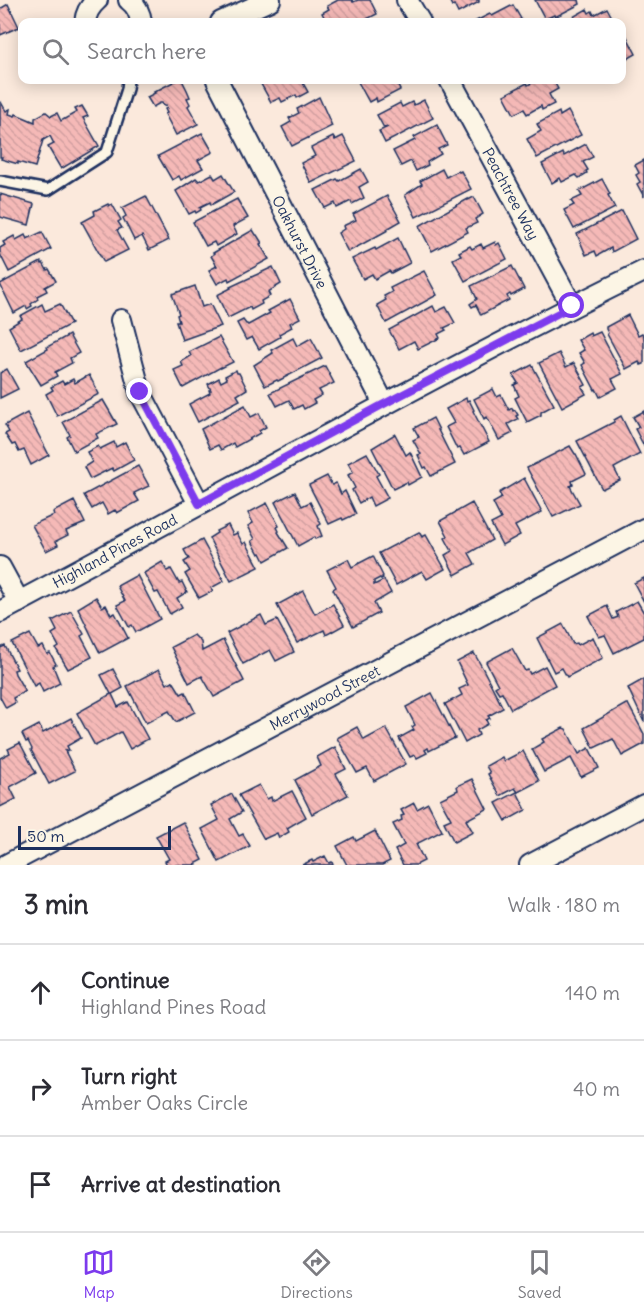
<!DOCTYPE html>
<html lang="en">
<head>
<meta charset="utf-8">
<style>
  :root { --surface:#fff; --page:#f2f2f3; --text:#2b2b33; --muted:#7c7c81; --line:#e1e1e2; --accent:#7c3aed }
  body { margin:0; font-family:Delius,sans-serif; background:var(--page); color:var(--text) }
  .scale { position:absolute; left:18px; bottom:15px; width:153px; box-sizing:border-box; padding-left:6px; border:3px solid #1b2f5e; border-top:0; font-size:16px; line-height:21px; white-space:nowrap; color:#1b2f5e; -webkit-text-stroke:4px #fcf5e5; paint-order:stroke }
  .stop { position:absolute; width:18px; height:18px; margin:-14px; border:4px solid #7c3aed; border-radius:50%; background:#fff }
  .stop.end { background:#7c3aed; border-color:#fff; box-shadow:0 2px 6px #0008 }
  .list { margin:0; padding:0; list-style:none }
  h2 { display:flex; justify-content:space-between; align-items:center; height:78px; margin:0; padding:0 24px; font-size:26px }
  h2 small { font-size:20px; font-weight:400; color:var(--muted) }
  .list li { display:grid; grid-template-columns:39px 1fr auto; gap:18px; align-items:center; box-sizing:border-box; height:96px; padding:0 24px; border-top:2px solid var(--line) }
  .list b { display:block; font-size:22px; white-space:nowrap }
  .list p { margin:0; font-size:20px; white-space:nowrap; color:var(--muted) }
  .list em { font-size:20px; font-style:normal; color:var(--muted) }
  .icon { flex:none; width:33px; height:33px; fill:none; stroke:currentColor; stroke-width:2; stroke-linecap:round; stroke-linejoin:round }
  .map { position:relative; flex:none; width:644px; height:865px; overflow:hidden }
  .search { position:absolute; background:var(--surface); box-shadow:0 3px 15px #0003; left:18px; right:18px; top:18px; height:66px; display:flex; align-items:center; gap:15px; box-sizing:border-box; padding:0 21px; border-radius:12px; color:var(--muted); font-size:22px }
  .sheet { height:366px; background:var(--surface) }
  nav { display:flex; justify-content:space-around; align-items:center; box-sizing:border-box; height:84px; border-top:2px solid var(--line); background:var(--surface); font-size:16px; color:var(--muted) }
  nav a { display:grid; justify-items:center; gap:3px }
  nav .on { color:var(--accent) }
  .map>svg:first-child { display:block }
</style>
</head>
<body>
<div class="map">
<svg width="644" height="865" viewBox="0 0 644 865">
  <defs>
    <pattern id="building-back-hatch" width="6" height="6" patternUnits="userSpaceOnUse" patternTransform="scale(1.5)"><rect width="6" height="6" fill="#f5b9b7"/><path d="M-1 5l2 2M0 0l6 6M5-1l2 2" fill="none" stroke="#d19fa0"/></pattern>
  </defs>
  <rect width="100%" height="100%" fill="#fbe9dc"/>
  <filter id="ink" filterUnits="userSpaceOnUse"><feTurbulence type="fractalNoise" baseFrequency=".0167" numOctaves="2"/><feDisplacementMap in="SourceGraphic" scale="12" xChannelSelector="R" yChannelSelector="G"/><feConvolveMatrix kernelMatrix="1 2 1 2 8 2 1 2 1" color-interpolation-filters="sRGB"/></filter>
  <g filter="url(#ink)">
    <g fill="url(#building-back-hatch)" stroke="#1b2f5e" stroke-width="1.5">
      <path d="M338 0H352L353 2 358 0H370L377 14 361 22H327L322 13 329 9 327 6Z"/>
      <path d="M449 0H479V2L458 13 454 5 452 6Z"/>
      <path d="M535 0H579L580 4 555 17 554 15 545 19Z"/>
      <path d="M8 4 19 27 0 35V9Z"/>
      <path d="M513 5 521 19 516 22H474L490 14 492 16Z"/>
      <path d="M607 8 613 19 615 18 618 22H570L572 21 571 18 587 9 589 13 592 11 594 15Z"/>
      <path d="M624 31 636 54 622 62V32Z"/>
      <path d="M177 80H182L187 90 190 97 187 98 190 104 188 106 198 124 176 135 165 114 167 113 165 109 167 108 166 105 164 106 162 103H160L153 107 147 97 155 93 154 92Z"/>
      <path d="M270 80H309L303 83 308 92 297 98 296 95 282 102 280 98 271 102 261 84Z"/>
      <path d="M357 80H400L396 82 400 90 377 102 376 98 369 102Z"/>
      <path d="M538 80H553L558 89 549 94 554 104 542 110 541 106 527 114 524 109 514 114 504 95 527 83 528 85Z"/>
      <path d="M319 97 332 126 292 146 282 127 291 122 289 118 299 113 297 109Z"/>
      <path d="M424 100 433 118 385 143 379 131 388 127 384 128 377 115 400 103 402 107 412 102 414 105Z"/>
      <path d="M1 102 6 111 10 109 9 114 15 116 16 114 35 122V118L46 112 51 116 57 113 61 121 77 112 75 109 82 106 88 116 83 118 99 146 61 169 48 147 54 144 50 136 43 140 35 167 18 162V164L1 159 2 157H0V103Z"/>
      <path d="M568 111 581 135 537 158 527 139 541 131 537 124 559 112 560 116Z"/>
      <path d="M437 125 447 145 438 149 441 154 427 162 428 165 416 171 411 161 401 166 393 151 415 140 414 137Z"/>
      <path d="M202 133 213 152 198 160 203 168 181 180 179 176 172 180 158 156Z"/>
      <path d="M343 136 356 161 311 183 301 163 315 156 311 148 333 137 335 140Z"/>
      <path d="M586 144 593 157 583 162 588 170 586 171 587 173 579 178 576 175 562 182 560 178 552 183 542 164 563 153 564 156Z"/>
      <path d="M644 160V197L637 184 640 182 636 175 639 173 635 165Z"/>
      <path d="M361 169 368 182 359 187 364 198 352 204 351 201 337 208 335 203 325 208 315 190 337 179 339 181Z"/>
      <path d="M442 169 446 177 458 171 459 172 461 171 471 189 416 217 405 195 422 184 420 181Z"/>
      <path d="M212 174 215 179 223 174 234 192 211 205 210 202 200 207 201 210 196 213 195 211 189 214 176 191 196 178 199 181Z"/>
      <path d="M602 179 610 194 608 195 615 208 574 229 564 210 574 205 571 201 582 196 579 191Z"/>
      <path d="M0 194 34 204 29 225 0 217Z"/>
      <path d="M146 196 169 240 149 250 142 236 134 240 123 218 126 216 122 208Z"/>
      <path d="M387 196 401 221 387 229 388 230 348 252 338 233 344 229 343 226 356 220 353 214Z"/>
      <path d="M474 197 483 214 475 219 477 223 466 228 468 232 432 251 419 226 468 199V200Z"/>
      <path d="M237 199 248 218 233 226 237 234 216 246 214 242 206 246 193 222Z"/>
      <path d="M108 204 109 206 112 204 121 220 118 222 122 228 117 230 128 250 104 262 82 222 95 215 94 211Z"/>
      <path d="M622 211 636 239 612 252 611 248 597 256 595 251 586 255 577 234Z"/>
      <path d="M253 230 256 235H257L262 243 260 244 269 259 229 281 228 278 217 284 209 270 217 266 211 256 214 254 213 253Z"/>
      <path d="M42 232 51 249 9 272 0 254V248L5 245 3 242 14 236 16 240 25 235 27 239Z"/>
      <path d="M398 238 410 263 391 273 389 271 375 279 372 274 363 279 352 259 375 248 376 250Z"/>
      <path d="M495 242 496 245 499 243 507 259 465 281 453 259 461 255 459 252 470 246 472 249 481 244 483 248Z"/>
      <path d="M41 262 42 264 43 263 47 270 49 269 56 281 45 287 47 291 37 296 38 299 31 304 32 306 27 309 26 306 14 313 0 284Z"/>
      <path d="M512 266 524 289 511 296 510 294 507 296 509 300 481 315 476 305 472 307 470 304 477 299 471 286Z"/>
      <path d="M273 267 281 284 268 292 270 296 261 301 262 304 251 310 250 307 228 318 217 295 231 288 230 287Z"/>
      <path d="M424 271 437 295 386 323 377 305 386 300 384 296 392 292 390 288Z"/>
      <path d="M195 286 202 307 210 304 221 326 182 340 176 322H179L177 315 179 314 172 294Z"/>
      <path d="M290 299 300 318 290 323 292 327 279 334 280 337 259 349 252 337 246 340 237 323 243 320 246 324H247L248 325 270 313 268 311Z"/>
      <path d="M42 304 45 311 60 304 71 324 21 350 9 327 22 319 20 316Z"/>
      <path d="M433 306 436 312 446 307 455 323 444 328 446 330 438 334 440 338 418 349 414 341 399 349 389 330Z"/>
      <path d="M628 315 638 335 642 333 644 336V364L641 365 639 362 626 369 607 334 608 333 606 329V327Z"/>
      <path d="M600 332 622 374 612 379 617 388 600 397 596 389 595 390 582 365 585 363 579 353 584 350 578 340 590 333 591 336Z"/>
      <path d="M69 335 79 353 70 358 72 363 55 372 57 376 41 385 26 361 48 349 47 347Z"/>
      <path d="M219 337 233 362 221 368V367L183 388 174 370 183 366 181 362 191 356 189 352Z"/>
      <path d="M293 338 297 346 311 338 322 358 278 381 277 380 265 386 254 365 273 353 271 350Z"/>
      <path d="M559 353 566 367 574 363 586 385 582 387 586 394 562 407 539 363Z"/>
      <path d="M532 365 554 405 541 412V415L527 422 515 398 519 396 514 385 518 383 513 375Z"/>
      <path d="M325 366 334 383 319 390 322 395 313 400 315 403 304 409 302 405 294 409 289 400 277 406 270 393Z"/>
      <path d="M7 369 18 389 0 398V373Z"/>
      <path d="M236 370 237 373H239L247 389 237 395 240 400 198 422 189 404 210 393 209 390H211L208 384 219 378 221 382 227 379 225 376Z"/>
      <path d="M89 375 99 394 57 416 46 394 53 390 51 387 62 381 64 384 73 379 75 383Z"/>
      <path d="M493 389 497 397 501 395 509 410 512 408 513 411 515 410 518 415 516 416 518 419 508 424 513 433 499 440 487 417 484 419 474 399Z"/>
      <path d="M466 398 467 401 469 400 474 410 473 411 489 442 464 455 460 448 457 449 446 427 454 423 446 409Z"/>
      <path d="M103 400 117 424 96 434 98 438 74 451 67 437 70 435 63 422Z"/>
      <path d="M245 405 251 417 259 413 266 427 259 431 260 433 235 447 233 443 221 450 218 445 210 449 201 429Z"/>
      <path d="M644 411V446L635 429 639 427 633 417Z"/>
      <path d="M27 413 49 455 31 465 24 450 19 452 15 444 12 445 5 434 9 432 5 425Z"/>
      <path d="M621 416 640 454 614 468 620 480 602 489 577 441 614 422V420Z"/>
      <path d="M433 418 439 430H438L455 464 431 476 426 467 424 468 418 455 421 454 413 440 419 437 414 428Z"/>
      <path d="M395 434 406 455 410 452 422 477 408 485 407 482 393 489 372 448Z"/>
      <path d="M114 442 116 447 125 442 134 460 114 471 112 468 90 479 84 467 92 462 87 452 98 446 100 449Z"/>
      <path d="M570 446 575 454H576L586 474 572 481 573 485 570 486 580 504 553 517 527 468Z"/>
      <path d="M367 453 379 474 376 476 388 498 373 506 369 497 359 503 352 490 355 488 348 475 353 472 348 463Z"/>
      <path d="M138 466 149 486 134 493 139 501 117 513 115 510 108 514 102 503 92 509 84 495Z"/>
      <path d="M327 476 332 485 336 483 341 494 345 491 356 514 343 520 342 518 329 524 309 485Z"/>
      <path d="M524 478 542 512 515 526 520 535 502 545 491 524 501 519 493 503 502 498 499 493Z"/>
      <path d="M295 492 302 506 310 502 321 524 318 526 322 536 315 539 314 537 298 546 275 502Z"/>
      <path d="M74 501 85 523 66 531 68 535 56 541 58 545 46 551 32 525 54 515 53 512Z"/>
      <path d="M267 503 279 526 277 527 279 531 278 532 288 548 265 561 261 553 259 554 252 541 255 539 248 526 253 523 248 513Z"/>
      <path d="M472 503 492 540 469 553 475 564 455 575 445 555 452 551 445 538 448 536 440 521Z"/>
      <path d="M228 525 233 535 237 533 243 544 246 542 259 567 231 581 209 538 217 533 216 531Z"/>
      <path d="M419 532 422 537 426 535 445 569 427 579 422 571 396 585 379 553Z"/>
      <path d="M202 540 224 581 211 588 213 591 199 598 185 574 190 571 184 562 189 559 184 550Z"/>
      <path d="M373 556 383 576 382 577 383 578 381 579 380 578 374 581V585L384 580 391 593 374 603 379 613 353 627 333 589 336 587 327 570 348 559 352 567Z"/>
      <path d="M162 562 167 571 171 569 179 583 182 582 187 592 177 598 182 607 170 614 158 592 155 593 144 573Z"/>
      <path d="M137 575 160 619 136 632 132 625 129 627 117 605 125 601 117 586Z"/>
      <path d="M644 578V602L634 583Z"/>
      <path d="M303 591 315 614 333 604 344 625 326 635 324 630 297 643 277 605Z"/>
      <path d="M96 597 102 607 106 605 111 615 115 613 128 638 100 653 78 608Z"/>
      <path d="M637 601 644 613V638L614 653 605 635 599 637 588 616 607 606 613 619 618 617 616 612Z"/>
      <path d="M71 611 84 634 81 636 92 657 68 669 56 649 59 647 52 634 57 631 52 621Z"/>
      <path d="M261 615 266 625 277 620 294 652 276 661 270 650 243 664 227 633Z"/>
      <path d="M563 624 573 644 577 643 578 645 593 637 603 658 567 677 562 668 554 672 537 638Z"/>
      <path d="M30 634 38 648 43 646 47 654 50 653 56 664 53 666 60 683 43 692 39 683 34 686 12 643Z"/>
      <path d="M194 635 201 642 202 651 223 640 244 681 214 697 202 676 189 683 171 647Z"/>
      <path d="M5 646 17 669 14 670 15 674 25 691 13 698 15 703 6 708 0 697V648Z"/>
      <path d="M512 648 525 671 528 670 530 674 545 666 555 685 511 709 502 692 499 693 495 687 498 685 486 662Z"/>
      <path d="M474 653 483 669 503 708 488 716 490 718 486 720 488 724 477 730 479 735 465 743 445 704 462 695 459 689 468 685 457 662Z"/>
      <path d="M113 669 123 688 112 694 118 707 128 702 148 739 130 749 121 732 95 746 77 713 111 694 101 675Z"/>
      <path d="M159 669 167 684 173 681 181 694 185 692 195 712 176 722 169 711 146 723 127 686Z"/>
      <path d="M644 679V722L628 688Z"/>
      <path d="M432 693 455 738 429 751 428 748 425 750 427 753 417 758 415 755 410 757 399 738 414 730 412 727 415 725 406 707Z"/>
      <path d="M626 704H628L644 734V744L622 756 613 739 594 748 584 728Z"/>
      <path d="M71 718 81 738 67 746 69 750 65 751 75 771 49 784 31 750 32 749 28 741 26 742 22 734 39 725 43 733Z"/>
      <path d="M357 727 364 740 386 728 406 764 374 781 367 768 357 773 337 738Z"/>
      <path d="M563 728 566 729 579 754 589 748 599 768 581 777 571 758 544 772 532 749 544 742 542 739Z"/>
      <path d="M20 743 36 773 10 787 16 799 0 807V758L10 753 8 749Z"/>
      <path d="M335 747 346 769 336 774 348 795 312 814 295 780 321 766 317 757Z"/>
      <path d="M523 751 539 781 518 792 515 788 500 796 488 774 490 773 486 766 502 757 504 761Z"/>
      <path d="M472 779 487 809 466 820 473 832 454 842 444 822 451 819 440 799 458 790 457 786Z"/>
      <path d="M259 785 267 799 271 797 272 801 292 791 306 817 287 828 289 832 279 838 277 833 264 839 239 795Z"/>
      <path d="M517 792 526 810 506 821 496 803Z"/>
      <path d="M232 794 242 812 230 819 239 836 243 834 250 846 219 862 202 829 219 820 211 805Z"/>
      <path d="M414 803 417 809 428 803 442 831 416 844 424 861 416 865H403L395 850 404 845 393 824 402 820 401 816 404 815 401 810Z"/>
      <path d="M183 822 203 860 195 864 196 865H167L165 861 169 859 156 836Z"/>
      <path d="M375 831 390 861 382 865H347L337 846 354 837 356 841Z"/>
      <path d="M325 856 329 863 332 862 333 865H302L312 860 313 862Z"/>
    </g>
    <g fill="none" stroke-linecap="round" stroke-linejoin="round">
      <defs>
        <path id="service" d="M0 181 48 190 107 152 127 89 128 80"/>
        <g id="minor">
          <path d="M129 0C137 6 140 13 141 22"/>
          <path d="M407 0 420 22"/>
          <path d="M85 22C86 13 90 6 97 0"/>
          <path d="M221 22 270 0"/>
          <path id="s1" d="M217 80 384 404"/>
          <path id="s2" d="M450 80 572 306"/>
          <path d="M121 320 140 392 199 504"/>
          <path d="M0 567 19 602"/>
          <path id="s3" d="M0 612C215 498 426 378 644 271"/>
          <path id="s4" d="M6 865 644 529"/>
          <path d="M530 865 644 805"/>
        </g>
      </defs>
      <use href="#service" stroke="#1b2f5e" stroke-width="14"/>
      <use href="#minor" stroke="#1b2f5e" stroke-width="24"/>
      <use href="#service" stroke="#fcf5e5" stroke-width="9"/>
      <use href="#minor" stroke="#fcf5e5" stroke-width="20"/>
    </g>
  </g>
  <g fill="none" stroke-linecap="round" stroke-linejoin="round" filter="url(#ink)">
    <path stroke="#7c3aed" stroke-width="8" d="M140 392 199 504 384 404 572 306"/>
  </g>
  <g text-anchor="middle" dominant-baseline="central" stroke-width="4.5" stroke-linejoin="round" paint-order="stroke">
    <g font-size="15" fill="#1b2f5e" stroke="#fcf5e5">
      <text stroke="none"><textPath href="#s2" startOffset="129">Peachtree Way</textPath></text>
      <text stroke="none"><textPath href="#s1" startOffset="182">Oakhurst Drive</textPath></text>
      <text stroke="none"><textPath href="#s3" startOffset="130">Highland Pines Road</textPath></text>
      <text stroke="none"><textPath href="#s4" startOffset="360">Merrywood Street</textPath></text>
    </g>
  </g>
</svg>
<div class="scale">50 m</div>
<div class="stop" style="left:572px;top:306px"></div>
<div class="stop end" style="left:140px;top:392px"></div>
<div class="search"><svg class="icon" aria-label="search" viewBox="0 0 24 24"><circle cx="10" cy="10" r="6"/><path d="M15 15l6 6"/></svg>Search here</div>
</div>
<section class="sheet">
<h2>3 min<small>Walk · 180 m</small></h2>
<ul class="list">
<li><svg class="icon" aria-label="ahead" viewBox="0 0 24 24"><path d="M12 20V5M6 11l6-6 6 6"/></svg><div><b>Continue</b><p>Highland Pines Road</p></div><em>140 m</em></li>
<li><svg class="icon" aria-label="right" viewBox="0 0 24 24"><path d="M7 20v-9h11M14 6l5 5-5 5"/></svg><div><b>Turn right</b><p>Amber Oaks Circle</p></div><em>40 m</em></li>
<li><svg class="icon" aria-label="arrive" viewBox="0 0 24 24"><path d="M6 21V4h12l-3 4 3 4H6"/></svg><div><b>Arrive at destination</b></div></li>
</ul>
</section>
<nav>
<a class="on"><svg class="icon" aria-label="map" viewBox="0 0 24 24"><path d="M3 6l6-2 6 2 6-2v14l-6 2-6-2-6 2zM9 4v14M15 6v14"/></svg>Map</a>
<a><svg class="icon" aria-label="directions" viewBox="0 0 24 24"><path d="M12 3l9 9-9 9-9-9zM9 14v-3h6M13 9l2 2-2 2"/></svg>Directions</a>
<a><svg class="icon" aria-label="saved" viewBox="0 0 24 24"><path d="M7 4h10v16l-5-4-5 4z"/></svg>Saved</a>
</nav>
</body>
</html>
